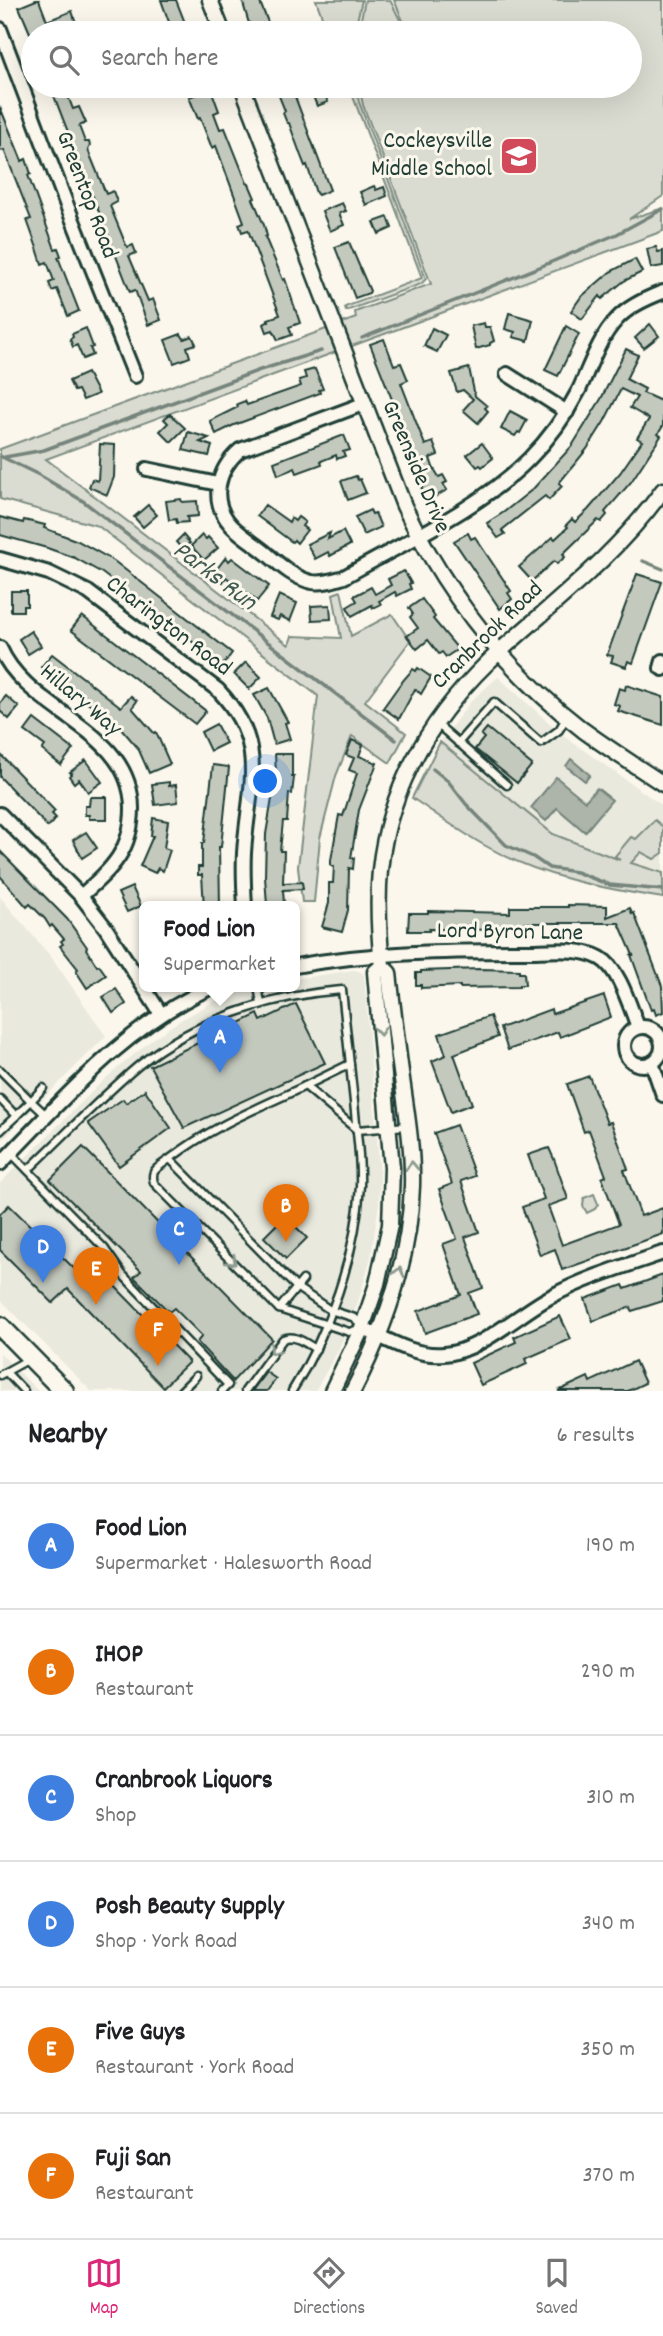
<!DOCTYPE html>
<html lang="en">
<head>
<meta charset="utf-8">
<style>
  :root { --surface:#fff; --page:#f2f2f2; --text:#202124; --muted:#757577; --line:#e0e0e0; --accent:#db2777 }
  body { margin:0; font-family:Dekko,sans-serif; background:var(--page); color:var(--text) }
  .you { position:absolute; left:266px; top:782px; width:24px; height:24px; margin:-18px; border:5px solid #fff; border-radius:50%; background:#1a73e8; box-shadow:0 0 0 10px #1a73e833 }
  .badge { display:grid; place-items:center; width:46px; height:46px; border-radius:50%; background:var(--accent); color:#fff; font-size:23px; font-weight:700 }
  .pin { position:absolute; translate:-50% -58px; filter:drop-shadow(0 2px 4px #0008) }
  .pin::after { content:''; position:absolute; top:37px; width:24px; height:21px; background:inherit; clip-path:polygon(0 0,100% 0,50% 100%) }
  .popup { position:absolute; left:139px; top:901px; width:161px; height:91px; box-sizing:border-box; display:grid; place-content:center; border-radius:10px; background:var(--surface); filter:drop-shadow(0 2px 5px #0005); font-size:23px; white-space:nowrap; color:var(--muted) }
  .popup b { font-size:26px; color:var(--text) }
  .popup::after { content:''; position:absolute; left:50%; top:100%; margin-left:-14px; border:14px solid transparent; border-top-color:var(--surface) }
  .list { margin:0; padding:0; list-style:none }
  h2 { display:flex; justify-content:space-between; align-items:center; height:91px; margin:0; padding:0 28px; font-size:30px }
  h2 small { font-size:23px; font-weight:400; color:var(--muted) }
  .list li { display:grid; grid-template-columns:46px 1fr auto; gap:21px; align-items:center; box-sizing:border-box; height:126px; padding:0 28px; border-top:2px solid var(--line) }
  .list b { display:block; font-size:26px; white-space:nowrap }
  .list p { margin:0; font-size:23px; white-space:nowrap; color:var(--muted) }
  .list em { font-size:23px; font-style:normal; color:var(--muted) }
  .icon { flex:none; width:38px; height:38px; fill:none; stroke:currentColor; stroke-width:2; stroke-linecap:round; stroke-linejoin:round }
  .map { position:relative; flex:none; width:663px; height:1391px; overflow:hidden }
  .search { position:absolute; background:var(--surface); box-shadow:0 7px 28px #0002; left:21px; right:21px; top:21px; height:77px; display:flex; align-items:center; gap:18px; box-sizing:border-box; padding:0 24px; border-radius:38px; color:var(--muted); font-size:26px }
  .sheet { height:847px; background:var(--surface) }
  nav { display:flex; justify-content:space-around; align-items:center; box-sizing:border-box; height:98px; border-top:2px solid var(--line); background:var(--surface); font-size:19px; color:var(--muted) }
  nav a { display:grid; justify-items:center; gap:4px }
  nav .on { color:var(--accent) }
  .map>svg:first-child { display:block }
</style>
</head>
<body>
<div class="map">
<svg width="663" height="1391" viewBox="0 0 663 1391">
  <rect width="100%" height="100%" fill="#fbf7ec"/>
  <filter id="ink" filterUnits="userSpaceOnUse"><feTurbulence type="fractalNoise" baseFrequency=".0143" numOctaves="2"/><feDisplacementMap in="SourceGraphic" scale="14" xChannelSelector="R" yChannelSelector="G"/><feConvolveMatrix kernelMatrix="1 2 1 2 8 2 1 2 1" color-interpolation-filters="sRGB"/></filter>
  <g filter="url(#ink)">
    <g fill="#eae9de">
      <path d="M498 677 565 737 663 806V873L609 857 553 834 440 742 471 701Z"/>
      <path d="M0 897 52 958 106 1036 0 1142Z"/>
      <path d="M354 970 361 972 364 975 380 1177 379 1203 371 1257 358 1302 338 1351 315 1391H91L0 1299V1183L107 1077 154 1038 179 1021 215 1001 238 993 257 987H295V979Z"/>
      <path d="M0 1353 38 1391H0Z"/>
    </g>
    <g fill="#dbdcd1" stroke="#7d8c82" stroke-width="2">
      <path d="M316 0H362L354 33H328Z"/>
      <path d="M365 0H390L402 24 404 23 394 0H663V196L629 219 663 208V231L46 459 289 645 292 636 341 638 333 594 341 591 351 636 392 614 410 641 365 701 406 733 390 763 352 736 336 776 320 838 314 902H302L298 867 318 696 98 526 0 499V449L356 318 355 312 431 284 363 105 359 86H630V33H358Z"/>
      <path d="M349 86H356L359 102 426 279 421 284 346 311 345 307 422 278Z"/>
      <path d="M440 742 553 834 620 860 615 856 631 837 636 839 655 820 663 827V853L654 859 641 852 631 863 663 873V898C601 888 539 877 484 845 459 831 436 814 412 798Z"/>
      <path d="M594 1194 598 1204 595 1209 587 1213 583 1206 584 1198Z"/>
    </g>
    <g fill="#adb4aa" stroke="#74847b" stroke-width="2">
      <path d="M571 759 590 775 585 781 566 766Z"/>
      <path d="M556 777 585 801 597 788 612 800 585 832 557 808 546 821 531 808Z"/>
    </g>
    <g fill="none" stroke-linecap="round" stroke-linejoin="round">
      <g stroke="#74847b" stroke-width="3.5">
        <path d="M362 338 542 266 617 234 663 209"/>
        <path d="M0 456 39 475 83 501 396 740"/>
        <path d="M5 457 44 450 260 370 321 351"/>
        <path d="M643 561 663 569"/>
        <path d="M433 769 448 781 466 804 506 845 533 857 549 868 576 872 610 885 663 890"/>
      </g>
    </g>
    <g fill="#c4c9be" stroke="#1f3d34" stroke-width="2">
      <path d="M36 0H39L47 21 72 11 76 23 49 33H30L19 7Z"/>
      <path d="M161 0H176L189 33H173Z"/>
      <path d="M242 0H259L270 27 254 33 252 27H250Z"/>
      <path d="M57 86H64L73 109 79 107 86 123 79 126 85 142H89L90 146 88 150 106 194 113 191 117 202 110 206 126 245 128 247 133 245 136 253 129 256 148 301 153 299 161 320 148 325 135 290 130 292 51 88Z"/>
      <path d="M275 86H291L330 190 318 195 316 193 307 165 305 166 301 156 289 123H287L283 113 285 111Z"/>
      <path d="M211 89 219 111 214 113 220 129 225 128 247 183 249 184 255 198 253 199 264 225 267 236 265 237 283 280 285 279 300 323 289 327 292 335 278 340 273 330 267 332 264 324 269 321 268 319 280 315 248 230 242 232 239 224 244 222 216 146 212 148 200 118 198 119 189 97Z"/>
      <path d="M323 90 328 102 317 106 312 94Z"/>
      <path d="M0 107 22 161 26 159 31 174 28 175 55 249 58 248 61 256 58 257 79 311 68 316 57 289 52 291 49 283 54 281 47 262 42 264 37 248 27 220 31 219 4 150 0 151Z"/>
      <path d="M374 186 376 190 384 187 387 196 366 205 360 192Z"/>
      <path d="M342 203 346 211 339 213 344 225 330 231 322 211Z"/>
      <path d="M388 217 392 228 379 234 374 222Z"/>
      <path d="M349 242 370 291 369 293 355 298 335 247Z"/>
      <path d="M656 247 658 252 663 251V266L651 268 647 249Z"/>
      <path d="M635 259 642 272 624 281 602 299 600 296 582 319 571 311 581 297 610 272Z"/>
      <path d="M509 313 533 320 528 341 513 337 515 332 505 329Z"/>
      <path d="M484 323 485 327H490L494 341 490 343V345L476 349 471 326Z"/>
      <path d="M650 324 659 336 644 348 635 338Z"/>
      <path d="M566 326 579 334 558 376 545 370Z"/>
      <path d="M86 328 93 347 90 348 93 355 83 359 77 345 73 347 70 339 73 337 72 334Z"/>
      <path d="M432 328 446 335 437 352 424 346Z"/>
      <path d="M181 334 184 339 192 336 196 344 187 347 190 357 174 363 165 340Z"/>
      <path d="M384 339 394 365 401 363 408 380 401 383 425 445 433 442 438 455 430 458 433 467 439 477 443 475 447 482 443 484 447 490 433 498 429 491 425 494 421 487 426 485 370 344Z"/>
      <path d="M626 349 638 355 626 379 645 389 643 393 663 402V426L658 434 661 436 631 482 605 512 607 515 601 522 598 520 563 554 565 557 557 564 554 561 532 581 519 567 553 537 555 539 568 527 566 525 572 519 575 522 588 510 620 473 642 441 637 438 649 419 630 408 637 397 621 389 604 422 587 449 559 483 562 486 549 500 545 496 502 530 505 534 498 538 487 523 504 512 533 489 572 446 601 399Z"/>
      <path d="M469 368 475 396 487 406 485 408 488 411 478 423 463 410 473 399 463 390 457 392 451 373Z"/>
      <path d="M315 369 323 389 319 390 320 393 234 425 216 434 210 421 238 407 237 404 245 401 247 405 301 386 299 380 306 378 304 372Z"/>
      <path d="M87 373 98 394 83 400 78 390 74 391 69 381Z"/>
      <path d="M510 411 527 420 520 433 518 432 515 436 501 429Z"/>
      <path d="M170 414 185 428 171 442 160 431 168 423 164 419Z"/>
      <path d="M188 432 209 438 200 442 212 446 209 456 183 450Z"/>
      <path d="M344 435 350 450 343 452 345 456 337 459 336 455 321 461 322 464 297 473 295 468 278 475 274 462Z"/>
      <path d="M482 443 493 458 482 467 480 465 477 467 467 455Z"/>
      <path d="M100 444 115 445 114 477 107 495 89 487 92 479 98 481Z"/>
      <path d="M356 476 358 480 360 479 366 493 348 500 341 481Z"/>
      <path d="M181 499 182 502 197 501 198 516 187 517 188 522 177 523 176 519 169 520 166 501Z"/>
      <path d="M148 505 157 515 143 527 134 517Z"/>
      <path d="M265 505 289 522 291 518 295 521 298 517 305 522 302 526 307 530 297 543 294 540 292 542 257 516Z"/>
      <path d="M370 510 372 514 375 513 381 527 364 535 355 517Z"/>
      <path d="M0 517 23 523 24 520 45 525 44 528 78 541 114 561 232 653 223 665 102 573 75 558 47 548 0 535Z"/>
      <path d="M343 531 350 545 330 556 328 552 315 559 307 544 330 533 328 539Z"/>
      <path d="M468 533 471 539 475 537 511 591 508 593 512 599 500 609 454 541Z"/>
      <path d="M183 535 190 543 182 549 176 542Z"/>
      <path d="M202 535 206 539 208 537 218 548 204 560 191 546Z"/>
      <path d="M226 557 229 561 232 558 269 586 257 601 226 577 223 582 213 574Z"/>
      <path d="M404 571 411 583 409 584 411 589 397 596 395 592 379 601 381 604 373 608 372 605 352 616 347 607 357 601 354 596 371 587 375 594 391 585 388 579Z"/>
      <path d="M637 574 662 582 633 663 628 661 626 667 611 662 613 656 607 655Z"/>
      <path d="M11 591H27V606H23V611H11Z"/>
      <path d="M279 595 297 603 290 621 280 616 278 620 270 617Z"/>
      <path d="M422 599 435 617 433 619 458 649 446 657 442 652 439 654 428 640 417 649 407 636 418 628 410 617 413 614 409 608Z"/>
      <path d="M330 605 331 619 312 620 311 606Z"/>
      <path d="M82 616 206 711 195 724 71 630Z"/>
      <path d="M31 631 41 646 28 654 19 639Z"/>
      <path d="M52 654 121 707 131 696 137 701 132 708 154 733 156 732 170 764 149 773 138 748 114 720 112 722 41 667Z"/>
      <path d="M246 662 261 677 249 689 234 674Z"/>
      <path d="M418 668 431 677 421 694 415 689 399 719 383 708 400 684 413 669 416 671Z"/>
      <path d="M626 685 663 697V725L618 711 620 706 614 704 619 688 625 690Z"/>
      <path d="M269 688 288 722 285 723 290 739 274 744 267 718 254 695Z"/>
      <path d="M6 696 19 707 9 719 0 711V703Z"/>
      <path d="M34 719 73 749 61 765 42 750 45 746 25 731Z"/>
      <path d="M216 724 226 743 210 751 201 732Z"/>
      <path d="M487 728 532 765 517 783 475 749 484 738 481 735Z"/>
      <path d="M352 740 363 745 359 756 377 763 359 810 351 858H354L353 869 349 868 348 910 342 932 322 927 329 903V883H333L334 866H331V860L339 815 343 816 357 773 349 770 354 758 346 755Z"/>
      <path d="M0 754 55 811 52 814 56 818 48 827 0 777Z"/>
      <path d="M275 754H292V777H294L292 794 289 793 287 821H283L280 851H284L283 883 302 882 303 889 283 890 284 904 267 905 265 877 266 834 276 775Z"/>
      <path d="M86 760 102 782 88 792 79 779 74 783 69 776 72 773 70 772Z"/>
      <path d="M213 765 229 767 221 847H219L220 907H204L202 875H198V867H202V843H204Z"/>
      <path d="M169 782V786L176 785 178 802 155 805 152 784Z"/>
      <path d="M90 797H107V819H89V815H85V806H89Z"/>
      <path d="M153 818 168 821 164 848 170 850 163 871 158 868 155 873 140 866 153 836H151Z"/>
      <path d="M86 832 97 848 82 858 73 840Z"/>
      <path d="M0 851 67 919 87 947 86 949 97 966 99 965 106 975 87 988 76 971 78 969 60 946 63 944 61 941 64 939 52 925 50 927 45 919 30 904 27 907 0 876Z"/>
      <path d="M132 887 141 906 127 912 118 893Z"/>
      <path d="M568 905 607 906V917L630 908 632 914 634 913 662 986 663 1012 656 1015 654 1009 651 1010 631 955H633L619 923H529L506 924V930L429 929V931H408L409 913H428V911L510 913V907H568Z"/>
      <path d="M480 969 519 970V973H524L525 985H519V987L460 988V986L421 988V985H416V973H421V971Z"/>
      <path d="M116 989 126 1004 113 1013 103 997Z"/>
      <path d="M604 996 611 1017 560 1037 558 1032 508 1050 500 1028 551 1009 552 1014Z"/>
      <path d="M296 1004 325 1063 184 1128 150 1066 258 1014 261 1021Z"/>
      <path d="M490 1016 498 1037 454 1054 472 1104 451 1112 432 1061 446 1055 439 1034Z"/>
      <path d="M589 1076 607 1123 611 1122 628 1169 624 1170 641 1216 663 1208V1234L562 1270 555 1249 540 1255 522 1207 544 1199 528 1155 549 1148 554 1159 568 1199 548 1206 562 1245 619 1224 602 1178 606 1176 589 1130 584 1132 567 1084Z"/>
      <path d="M145 1090 171 1128 119 1166 88 1123 123 1099 126 1103Z"/>
      <path d="M456 1125 475 1176 461 1181 479 1232 465 1237 483 1288 469 1293 477 1314 425 1333 418 1311 461 1295 443 1244 457 1239 439 1189 452 1184 434 1133Z"/>
      <path d="M83 1147 272 1339 233 1381 197 1342 202 1336 174 1308 169 1312 134 1277 141 1271 50 1180Z"/>
      <path d="M9 1205 88 1282 100 1271 189 1362 163 1387 68 1289 53 1303 0 1250V1214Z"/>
      <path d="M285 1216 307 1238 286 1259 264 1237Z"/>
      <path d="M663 1275V1301L632 1311 631 1307 593 1321 585 1299 623 1285 625 1289Z"/>
      <path d="M560 1316 571 1339 525 1359 527 1364 481 1385 471 1363 516 1342 514 1337Z"/>
      <path d="M635 1361 645 1383 628 1391H558L588 1377 590 1382Z"/>
      <path d="M266 1372 276 1379 267 1391H252Z"/>
    </g>
    <g fill="none" stroke-linecap="round" stroke-linejoin="round">
      <defs>
        <g id="service">
          <path d="M437 724 507 785"/>
          <path d="M458 743 494 702 541 743 559 730 566 718"/>
          <path d="M258 987 261 1003"/>
          <path d="M0 1070 31 1101 16 1116"/>
          <path d="M305 1086 350 1064"/>
          <path d="M43 1088 31 1101 47 1116"/>
          <path d="M0 1099 16 1116 0 1131"/>
          <path d="M11 1153 104 1248 122 1274 228 1385 222 1391"/>
          <path d="M170 1159 296 1287 330 1310 355 1318 362 1328 349 1332 279 1309 154 1183C153 1178 152 1176 154 1172 157 1167 166 1162 171 1158 212 1126 259 1108 305 1086L357 1130 407 1126"/>
          <path d="M28 1170C64 1136 100 1098 138 1066 193 1021 272 995 342 990 346 1030 351 1071 355 1112 357 1136 361 1161 360 1186 356 1255 329 1333 292 1391"/>
          <path d="M279 1309 303 1280"/>
          <path d="M6 1372 24 1391"/>
          <path d="M0 1375 29 1359"/>
          <path d="M181 1391 196 1376"/>
          <path d="M245 1391 283 1339C295 1334 305 1343 316 1349"/>
        </g>
        <g id="minor">
          <path d="M0 29 66 203 135 376"/>
          <path d="M507 374 567 412"/>
          <path d="M363 404 240 450C217 470 209 502 232 526 242 536 255 544 266 553 280 565 294 578 312 582 323 584 334 580 344 577 403 543 482 507 529 459 549 439 566 415 579 390 590 366 599 338 617 319 629 306 647 298 663 292"/>
          <path d="M147 469 218 484"/>
          <path d="M0 559 49 573 88 592 218 690C270 745 248 787 244 853 243 871 244 889 245 907"/>
          <path d="M0 648C28 713 131 728 132 808 132 851 111 869 81 896"/>
          <path d="M663 661 661 668 663 669"/>
          <path d="M0 814 81 896 105 927 161 1014"/>
          <path d="M295 966C371 952 449 951 526 951 548 951 580 947 600 958 619 968 630 1007 638 1027"/>
          <circle cx="643" cy="1046" r="19"/>
          <path d="M652 1063 663 1095"/>
          <path d="M0 1164C65 1098 126 1025 212 987"/>
          <path d="M362 1328C388 1340 415 1357 444 1354 480 1352 519 1313 552 1296 587 1277 626 1266 663 1253"/>
        </g>
        <g id="tertiary">
          <path d="M210 0 223 33"/>
          <path d="M242 86 404 506C446 594 505 670 583 730 609 749 636 766 663 784"/>
          <path d="M332 1391 362 1328 377 1284 390 1225 392 1168 375 972 382 966"/>
          <path d="M353 1391C386 1327 410 1259 412 1186 413 1150 407 1115 402 1079 397 1044 393 1008 389 973L382 966C379 935 377 902 380 870 389 783 436 709 500 651 557 600 618 553 663 490"/>
        </g>
        <path id="primary" d="M0 1326 64 1391"/>
      </defs>
      <use href="#service" stroke="#1f3d34" stroke-width="11"/>
      <use href="#minor" stroke="#1f3d34" stroke-width="18"/>
      <use href="#tertiary" stroke="#1f3d34" stroke-width="19"/>
      <use href="#primary" stroke="#1f3d34" stroke-width="23"/>
      <use href="#service" stroke="#fbf7ec" stroke-width="6"/>
      <use href="#minor" stroke="#fbf7ec" stroke-width="12"/>
      <use href="#tertiary" stroke="#fbf7ec" stroke-width="14"/>
      <use href="#primary" stroke="#fbf7ec" stroke-width="18"/>
    </g>
    <defs><path id="oneway-chevron" d="M-2-3.5L2.5 0L-2 3.5" fill="none" stroke-width="1.6" stroke-linecap="round" stroke-linejoin="round" transform="scale(1.75)"/></defs>
    <g stroke="#8d9a90">
      <use href="#oneway-chevron" transform="translate(380 1031) rotate(85)"/>
      <use href="#oneway-chevron" transform="translate(412 1166) rotate(-92)"/>
      <use href="#oneway-chevron" transform="translate(232 1261) rotate(45)"/>
      <use href="#oneway-chevron" transform="translate(399 1272) rotate(-76)"/>
      <use href="#oneway-chevron" transform="translate(274 1350) rotate(127)"/>
    </g>
  </g>
  <defs>
    <symbol id="school-square" viewBox="-11 -11 22 22"><rect x="-9" y="-9" width="18" height="18" rx="4" fill="#d1495b" stroke="#fbf7ec"/><path d="M0-5L7-2L0 1L-7-2ZM-4 1L0 2.5L4 1V4Q0 6-4 4Z" fill="#fff"/></symbol>
  </defs>
  <g fill-rule="evenodd">
    <use href="#school-square" x="497" y="134" width="44" height="44"/>
  </g>
  <g text-anchor="middle" dominant-baseline="central" stroke-width="6" stroke-linejoin="round" paint-order="stroke">
    <g font-size="24" fill="#1f3d34" stroke="#fbf7ec" text-anchor="end">
      <text x="492" y="142">Cockeysville<tspan x="492" dy="28">Middle School</tspan></text>
    </g>
    <g font-size="24" fill="#1f3d34" stroke="#fbf7ec">
      <text transform="translate(86 195) rotate(69)">Greentop Road</text>
      <text transform="translate(415 467) rotate(67)">Greenside Drive</text>
      <text transform="translate(168 627) rotate(37)">Charington Road</text>
      <text transform="translate(488 636) rotate(-44)">Cranbrook Road</text>
      <text transform="translate(80 701) rotate(40)">Hillary Way</text>
      <text transform="translate(510 933) rotate(1)">Lord Byron Lane</text>
    </g>
    <g font-size="26" font-style="italic" fill="#425b52" stroke="#fbf7ec">
      <text transform="translate(214 577) rotate(37)">Parks Run</text>
    </g>
  </g>
</svg>
<div class="you"></div>
<div class="pin badge" style="left:220px;top:1073px;background:#3f7fe0">A</div>
<div class="popup"><b>Food Lion</b>Supermarket</div>
<div class="pin badge" style="left:286px;top:1242px;background:#e8710a">B</div>
<div class="pin badge" style="left:179px;top:1265px;background:#3f7fe0">C</div>
<div class="pin badge" style="left:43px;top:1283px;background:#3f7fe0">D</div>
<div class="pin badge" style="left:96px;top:1305px;background:#e8710a">E</div>
<div class="pin badge" style="left:158px;top:1366px;background:#e8710a">F</div>
<div class="search"><svg class="icon" aria-label="search" viewBox="0 0 24 24"><circle cx="10" cy="10" r="6"/><path d="M15 15l6 6"/></svg>Search here</div>
</div>
<section class="sheet">
<h2>Nearby<small>6 results</small></h2>
<ul class="list">
<li><span class="badge" style="background:#3f7fe0">A</span><div><b>Food Lion</b><p>Supermarket · Halesworth Road</p></div><em>190 m</em></li>
<li><span class="badge" style="background:#e8710a">B</span><div><b>IHOP</b><p>Restaurant</p></div><em>290 m</em></li>
<li><span class="badge" style="background:#3f7fe0">C</span><div><b>Cranbrook Liquors</b><p>Shop</p></div><em>310 m</em></li>
<li><span class="badge" style="background:#3f7fe0">D</span><div><b>Posh Beauty Supply</b><p>Shop · York Road</p></div><em>340 m</em></li>
<li><span class="badge" style="background:#e8710a">E</span><div><b>Five Guys</b><p>Restaurant · York Road</p></div><em>350 m</em></li>
<li><span class="badge" style="background:#e8710a">F</span><div><b>Fuji San</b><p>Restaurant</p></div><em>370 m</em></li>
</ul>
</section>
<nav>
<a class="on"><svg class="icon" aria-label="map" viewBox="0 0 24 24"><path d="M3 6l6-2 6 2 6-2v14l-6 2-6-2-6 2zM9 4v14M15 6v14"/></svg>Map</a>
<a><svg class="icon" aria-label="directions" viewBox="0 0 24 24"><path d="M12 3l9 9-9 9-9-9zM9 14v-3h6M13 9l2 2-2 2"/></svg>Directions</a>
<a><svg class="icon" aria-label="saved" viewBox="0 0 24 24"><path d="M7 4h10v16l-5-4-5 4z"/></svg>Saved</a>
</nav>
</body>
</html>
